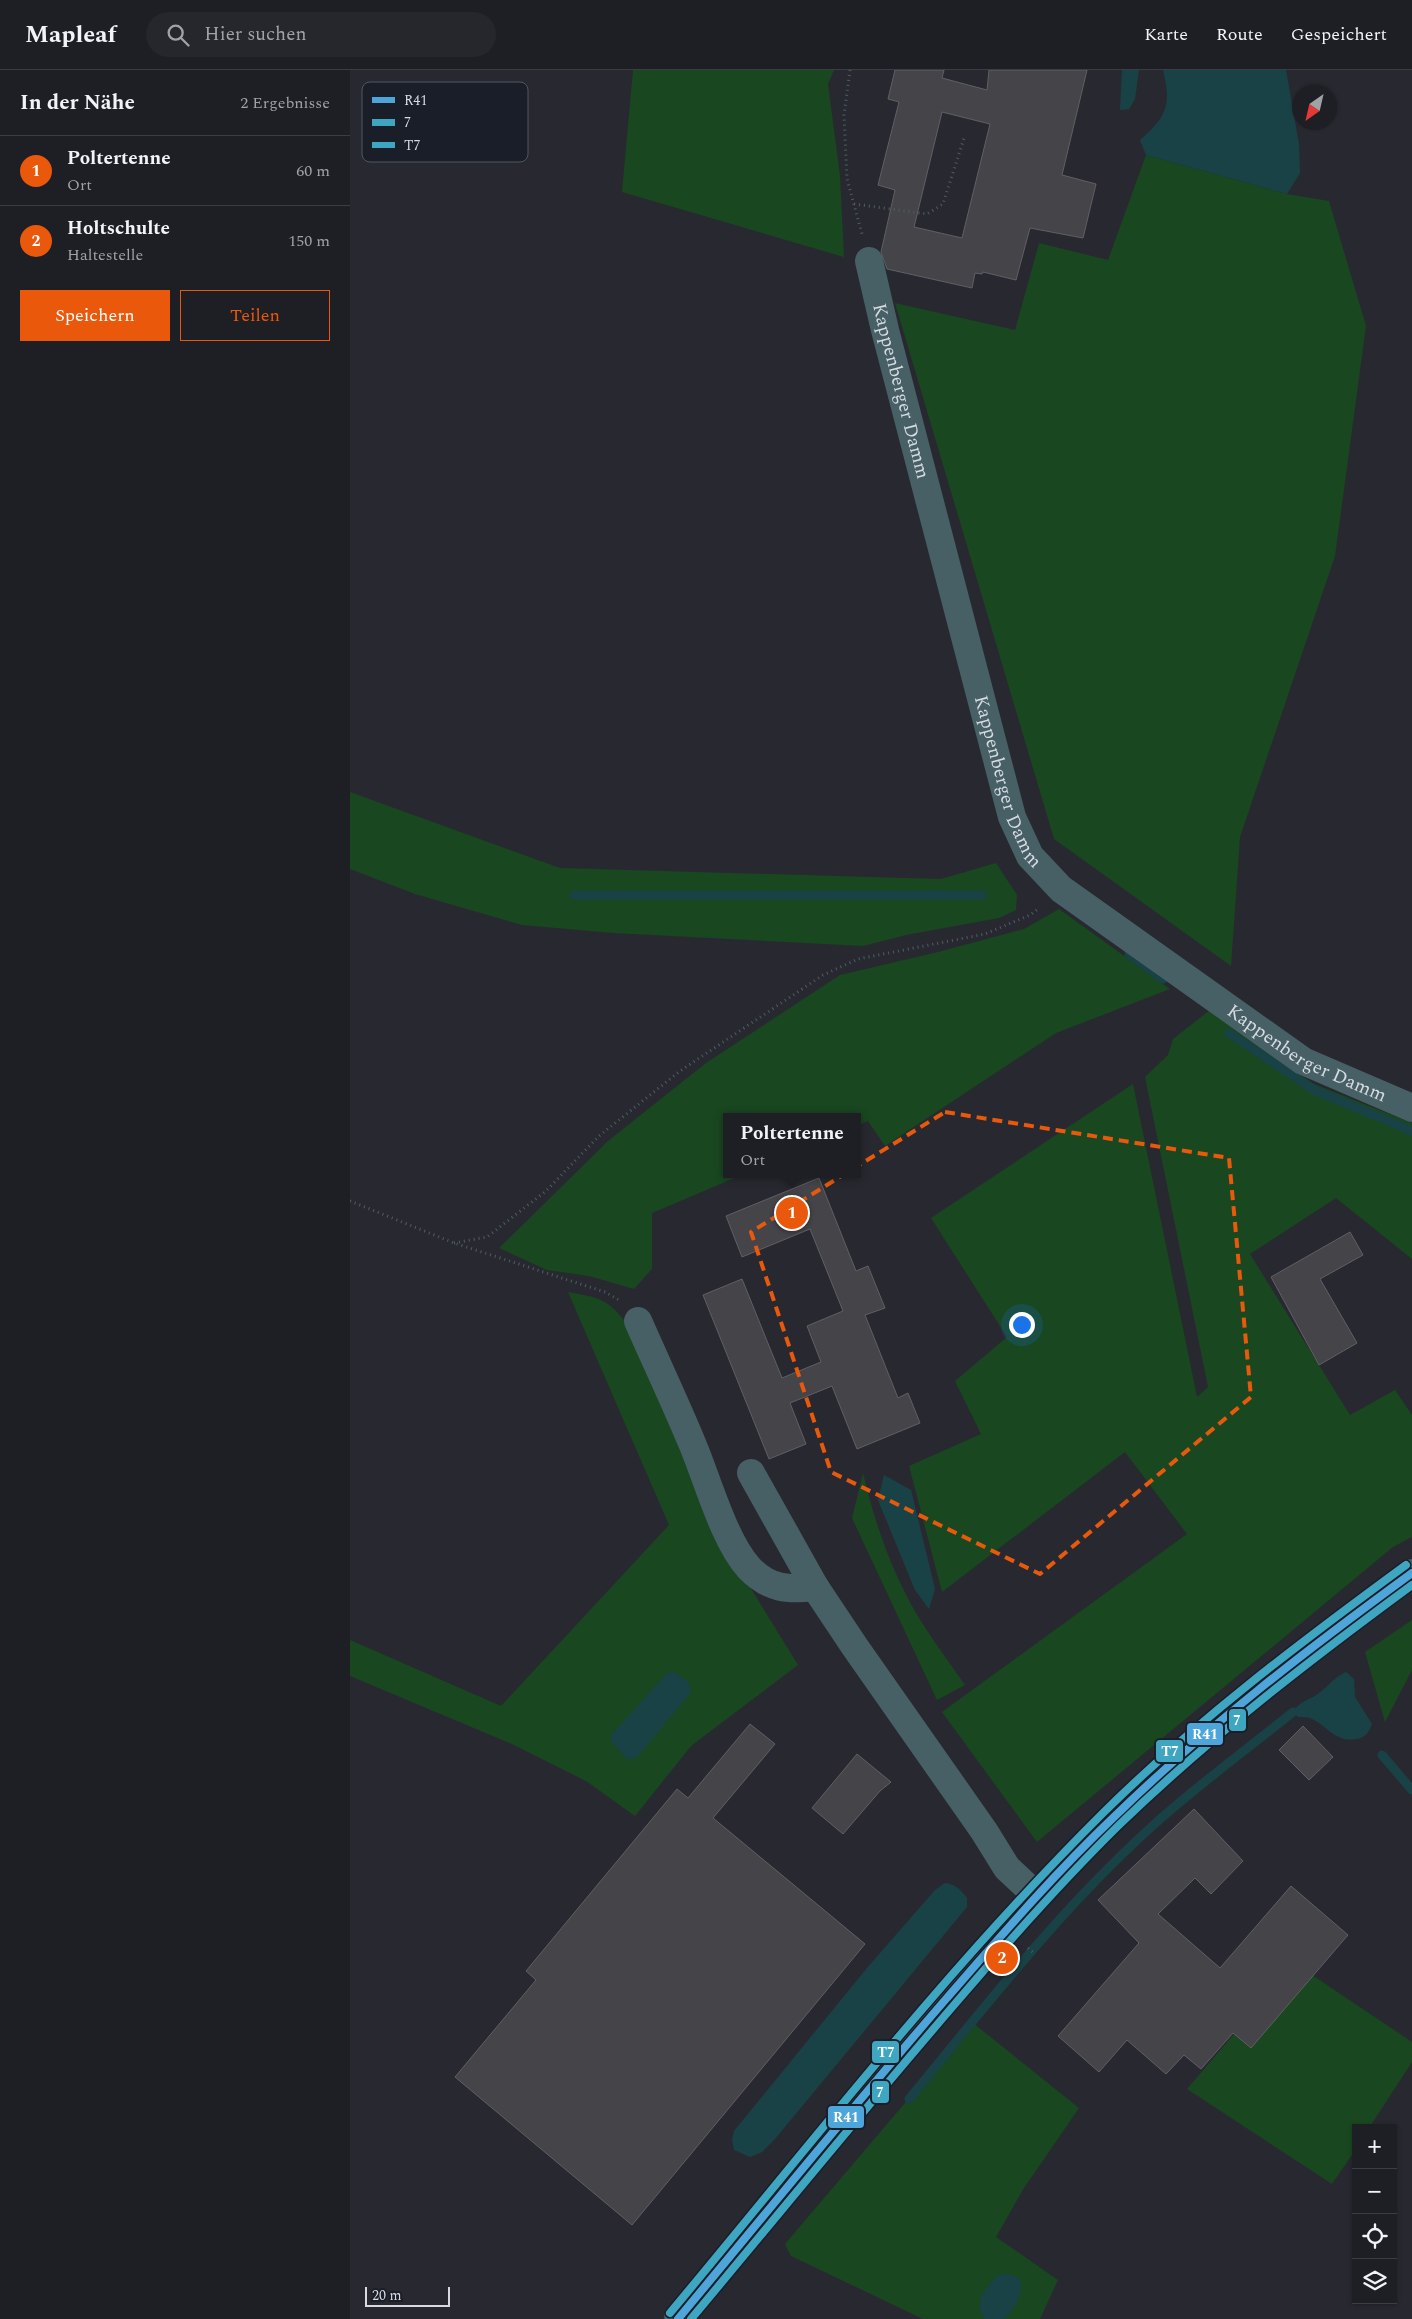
<!DOCTYPE html>
<html lang="de">
<head>
<meta charset="utf-8">
<style>
  :root { --surface:#1e1f24; --page:#26272c; --text:#f1f3f6; --muted:#a1a2a6; --line:#3c3d41; --accent:#ea580c }
  body { margin:0; font-family:Spectral,serif; background:var(--page); color:var(--text) }
  .controls { position:absolute; right:15px; bottom:15px; display:grid; overflow:hidden; border-radius:0px; box-shadow:0 1px 4px #0004 }
  .controls button { width:45px; height:45px; display:grid; place-items:center; padding:0; border:0; border-bottom:1px solid var(--line); background:var(--surface); color:var(--text); font:25px sans-serif }
  .compass { position:absolute; left:942px; top:15px; width:45px; height:45px; border-radius:50%; background:var(--surface); box-shadow:0 1px 4px #0004; rotate:214deg }
  .scale { position:absolute; left:15px; bottom:12px; width:85px; box-sizing:border-box; padding-left:5px; border:2px solid #d7dae1; border-top:0; font-size:14px; line-height:18px; white-space:nowrap; color:#d7dae1; -webkit-text-stroke:4px #1a1e29; paint-order:stroke }
  .you { position:absolute; left:671px; top:1254px; width:18px; height:18px; margin:-12px; border:4px solid #fff; border-radius:50%; background:#1a73e8; box-shadow:0 0 0 8px #1a73e833 }
  .badge { display:grid; place-items:center; width:32px; height:32px; border-radius:50%; background:var(--accent); color:#fff; font-size:16px; font-weight:700 }
  .pin { position:absolute; translate:-50% -50%; border:2px solid #fff; box-shadow:0 1px 5px #0006 }
  .popup { position:absolute; left:373px; top:1043px; width:138px; height:65px; box-sizing:border-box; display:grid; place-content:center; border-radius:0px; background:var(--surface); filter:drop-shadow(0 1px 4px #0005); font-size:16px; white-space:nowrap; color:var(--muted) }
  .popup b { font-size:19px; color:var(--text) }
  .popup::after { content:''; position:absolute; left:50%; top:100%; margin-left:-10px; border:10px solid transparent; border-top-color:var(--surface) }
  .list { margin:0; padding:0; list-style:none }
  h2 { display:flex; justify-content:space-between; align-items:center; height:65px; margin:0; padding:0 20px; font-size:21px }
  h2 small { font-size:16px; font-weight:400; color:var(--muted) }
  .list li { display:grid; grid-template-columns:32px 1fr auto; gap:15px; align-items:center; box-sizing:border-box; height:70px; padding:0 20px; border-top:1px solid var(--line) }
  .list b { display:block; font-size:19px; white-space:nowrap }
  .list p { margin:0; font-size:16px; white-space:nowrap; color:var(--muted) }
  .list em { font-size:16px; font-style:normal; color:var(--muted) }
  .actions { display:flex; gap:10px; padding:15px 20px }
  .actions a { flex:1; padding:11px 0; border:1px solid var(--accent); border-radius:0px; text-align:center; font-size:18px; color:var(--accent) }
  .actions .main { background:var(--accent); color:#fff }
  .icon { flex:none; width:28px; height:28px; fill:none; stroke:currentColor; stroke-width:2; stroke-linecap:round; stroke-linejoin:round }
  .map { position:relative; flex:none; width:1062px; height:2249px; overflow:hidden }
  header { display:flex; align-items:center; gap:30px; box-sizing:border-box; height:70px; padding:0 25px; background:var(--surface); border-bottom:1px solid var(--line) }
  header strong { font-size:24px }
  nav { display:flex; gap:28px; margin-inline-start:auto; font-size:18px }
  .search { width:350px; height:45px; background:var(--page); display:flex; align-items:center; gap:12px; box-sizing:border-box; padding:0 18px; border-radius:28px; color:var(--muted); font-size:19px }
  main { display:flex }
  aside { flex:1; background:var(--surface) }
  .map>svg:first-child { display:block }
</style>
</head>
<body>
<header>
<strong>Mapleaf</strong>
<div class="search"><svg class="icon" aria-label="search" viewBox="0 0 24 24"><circle cx="10" cy="10" r="6"/><path d="M15 15l6 6"/></svg>Hier suchen</div>
<nav><a>Karte</a><a>Route</a><a>Gespeichert</a></nav>
</header>
<main>
<aside>
<h2>In der Nähe<small>2 Ergebnisse</small></h2>
<ul class="list">
<li><span class="badge">1</span><div><b>Poltertenne</b><p>Ort</p></div><em>60 m</em></li>
<li><span class="badge">2</span><div><b>Holtschulte</b><p>Haltestelle</p></div><em>150 m</em></li>
</ul>
<div class="actions"><a class="main">Speichern</a><a>Teilen</a></div>
</aside>
<div class="map">
<svg width="1062" height="2249" viewBox="0 0 1062 2249">
  <rect width="100%" height="100%" fill="#282930"/>
  <g fill="#194720">
    <path d="M283 0H484L478 14 490 106 494 187 272 122Z"/>
    <path d="M796 85 937 124 979 131 1016 256 985 486 890 767 881 896 704 769 545 233 665 260 689 173 758 190Z"/>
    <path d="M0 722 210 798 591 809 646 793 667 825 666 840 649 848 556 865 513 876 263 863 172 855 65 824 0 799Z"/>
    <path d="M709 839 820 919 706 963 535 1076 518 1051 507 1056V1047H377V1104H394L302 1143V1199L284 1219 239 1206 197 1200 149 1178 258 1071 356 993 490 905 588 882 674 859Z"/>
    <path d="M860 940 964 1014 1062 1053V1189L986 1128 900 1184 1000 1345 1045 1320 1062 1345V1467L1043 1477 687 1772 592 1642 837 1464 775 1382 592 1522 559 1396 631 1364 605 1311 657 1267 581 1148 783 1014 847 1327 858 1317 795 1007 818 985 823 969Z"/>
    <path d="M218 1222C250 1228 257 1228 278 1255L379 1483 448 1595 341 1676 285 1746 236 1711 164 1675 0 1606V1570L151 1636 319 1455Z"/>
    <path d="M513 1403C526 1458 545 1512 576 1559 588 1578 602 1596 615 1615L587 1630 502 1448Z"/>
    <path d="M1062 1550V1600L1035 1652 1015 1582Z"/>
    <path d="M962 1905 1062 1972V1992L1019 2058H1006V2079L982 2114 837 2019 884 1964 901 1978Z"/>
    <path d="M623 1953 729 2038 674 2118 646 2167 708 2210 690 2249H573L441 2186 435 2174Z"/>
  </g>
  <g fill="#194247">
    <path d="M772 0H789L785 29 779 39 770 40Z"/>
    <path d="M813 0H936L949 74 950 103 937 124 796 85 790 70C816 47 822 36 813 0Z"/>
    <path d="M534 1405 561 1420 585 1519 579 1539 565 1520 528 1430Z"/>
    <path d="M324 1602 338 1612 341 1622 287 1687 278 1690 260 1670 263 1663 317 1603Z"/>
    <path d="M996 1602 1004 1609 1005 1627 1022 1654C1019 1662 1015 1668 1006 1669 985 1673 977 1655 960 1648 957 1647 952 1647 948 1647L943 1642C949 1631 960 1630 969 1623 980 1615 983 1608 996 1602Z"/>
    <path d="M595 1813C605 1814 611 1820 617 1828V1837L425 2069 412 2082 400 2087 384 2080 382 2070 384 2061 517 1898 585 1820Z"/>
    <path d="M659 2204 670 2209C674 2225 665 2238 654 2249H634C623 2231 636 2218 648 2205Z"/>
  </g>
  <g fill="none" stroke-linecap="round" stroke-linejoin="round">
    <g stroke="#194247" stroke-width="9">
      <path d="M224 825H632"/>
      <path d="M779 884 813 909"/>
      <path d="M879 963 964 1020 1062 1061"/>
      <path d="M1032 1685 1062 1720"/>
      <path d="M559 2029C635 1937 708 1842 797 1761 842 1719 895 1681 943 1642"/>
    </g>
  </g>
  <g fill="#454449" stroke="#615f65" fill-rule="evenodd">
    <path d="M545 0H594L592 8 637 20 639 0H737L712 105 746 114 733 168 680 158 666 210 633 202 632 204 625 203 622 218 537 199 531 182 545 120 528 115 549 32 538 29ZM592 42 640 54 612 168 564 157Z"/>
    <path d="M469 1108 506 1201 518 1196 535 1238 515 1245 548 1328 558 1323 570 1353 507 1379 482 1316 440 1333 456 1374 419 1389 353 1225 392 1209 432 1308 471 1292 457 1256 493 1241 460 1159 392 1187 376 1146Z"/>
    <path d="M1000 1162 1013 1185 970 1209 1007 1273 969 1295 921 1207Z"/>
    <path d="M400 1654 425 1674 363 1748 515 1874 282 2155 105 2007 186 1910 176 1901 327 1719 338 1728Z"/>
    <path d="M953 1656 983 1687 959 1710 929 1680Z"/>
    <path d="M507 1684 541 1712 530 1721 493 1764 462 1738Z"/>
    <path d="M844 1739 893 1791 861 1824 845 1808 808 1844 870 1898 941 1816 998 1865 901 1978 883 1963 851 1999 834 1985 816 2004 777 1970 749 2002 708 1966 789 1873 748 1830Z"/>
  </g>
  <g fill="none" stroke-linecap="round" stroke-linejoin="round">
    <g stroke="#4c5e63" stroke-width="3" stroke-dasharray="1 4" stroke-linecap="butt">
      <path d="M500 0 494 45 497 109 512 164"/>
      <path d="M504 134 577 144 593 134 615 65"/>
      <path d="M0 1131 104 1173 255 1222 269 1230"/>
      <path d="M104 1173 137 1167 196 1121 249 1066 330 1001 473 905 508 889 635 864 680 845 689 838"/>
      <path d="M678 1878 685 1884"/>
    </g>
    <g stroke="#466065" stroke-width="28">
      <path id="s1" d="M519 191 535 260 662 747 680 786 711 819 953 991 1062 1038"/>
      <path d="M288 1251C306 1292 325 1332 342 1373 357 1408 374 1471 399 1498 419 1519 438 1520 465 1517"/>
      <path d="M401 1403 465 1517 505 1577 634 1761 657 1798 688 1827"/>
    </g>
    <path stroke="#425f64" stroke-width="28" d="M328 2249C458 2094 584 1935 723 1788 824 1681 943 1589 1062 1503"/>
    <defs>
      <path id="bus-1" d="M328 2249C417 2142 505 2034 596 1929 650 1867 704 1804 764 1747 856 1657 958 1579 1062 1503"/>
      <path id="bus-2" d="M341 2249C429 2144 515 2038 604 1935 657 1873 711 1812 769 1755 860 1667 960 1590 1062 1515"/>
      <path id="bus-3" d="M320 2243C461 2074 597 1898 753 1743 846 1651 951 1572 1056 1495"/>
    </defs>
    <use href="#bus-1" stroke="#1a1e29" stroke-width="11"/>
    <use href="#bus-2" stroke="#1a1e29" stroke-width="11"/>
    <use href="#bus-3" stroke="#1a1e29" stroke-width="11"/>
    <use href="#bus-1" stroke="#4da5d9" stroke-width="8"/>
    <use href="#bus-2" stroke="#3fa6c1" stroke-width="8"/>
    <use href="#bus-3" stroke="#3fa6c1" stroke-width="8"/>
  </g>
  <path fill="none" stroke="#e8590c" stroke-width="4" stroke-dasharray="10 6" stroke-linejoin="round" d="M595 1042 879 1088 901 1327 690 1504 481 1402 401 1162Z"/>
  <g text-anchor="middle" dominant-baseline="central" stroke-width="4" stroke-linejoin="round" paint-order="stroke">
    <g font-size="19" fill="#d7dae1" stroke="#1a1e29">
      <text stroke="none"><textPath href="#s1" startOffset="134">Kappenberger Damm</textPath></text>
      <text stroke="none"><textPath href="#s1" startOffset="539">Kappenberger Damm</textPath></text>
      <text stroke="none"><textPath href="#s1" startOffset="959">Kappenberger Damm</textPath></text>
    </g>
  </g>
  <rect x="12" y="12" width="166" height="80" rx="8" fill="#1a1e29" stroke="#535660" stroke-width="1"/>
  <rect x="22" y="27" width="23" height="6" fill="#4da5d9"/>
  <rect x="22" y="49" width="23" height="7" fill="#3fa6c1"/>
  <rect x="22" y="72" width="23" height="6" fill="#3fa6c1"/>
  <g font-size="14" fill="#d7dae1">
    <text x="54" y="35">R41</text>
    <text x="54" y="57">7</text>
    <text x="54" y="80">T7</text>
  </g>
  <g stroke="#1a1e29" stroke-width="2">
    <rect x="878" y="1638" width="19" height="24" rx="5" fill="#3fa6c1"/>
    <rect x="836" y="1652" width="38" height="24" rx="5" fill="#4da5d9"/>
    <rect x="805" y="1669" width="29" height="24" rx="5" fill="#3fa6c1"/>
    <rect x="521" y="1970" width="29" height="24" rx="5" fill="#3fa6c1"/>
    <rect x="521" y="2010" width="19" height="24" rx="5" fill="#3fa6c1"/>
    <rect x="477" y="2035" width="38" height="24" rx="5" fill="#4da5d9"/>
  </g>
  <g font-size="14" text-anchor="middle" font-weight="bold" fill="#fff">
    <text x="887" y="1655">7</text>
    <text x="855" y="1669">R41</text>
    <text x="820" y="1686">T7</text>
    <text x="536" y="1987">T7</text>
    <text x="530" y="2027">7</text>
    <text x="496" y="2052">R41</text>
  </g>
</svg>
<div class="controls">
<button>+</button>
<button>−</button>
<button><svg class="icon" aria-label="locate" viewBox="0 0 24 24"><circle cx="12" cy="12" r="6"/><path d="M12 2v4M12 18v4M2 12h4M18 12h4"/></svg></button>
<button><svg class="icon" aria-label="layers" viewBox="0 0 24 24"><path d="M12 4l9 5-9 5-9-5zM3 14l9 5 9-5"/></svg></button>
</div>
<svg class="compass" viewBox="-18 -18 36 36"><path d="M0-13l5 13h-10z" fill="#e53935"/><path d="M0 13l5-13h-10z" fill="#a1a2a6"/></svg>
<div class="scale">20 m</div>
<div class="you"></div>
<div class="pin badge" style="left:442px;top:1143px">1</div>
<div class="popup"><b>Poltertenne</b>Ort</div>
<div class="pin badge" style="left:652px;top:1888px">2</div>
</div>
</main>
</body>
</html>
